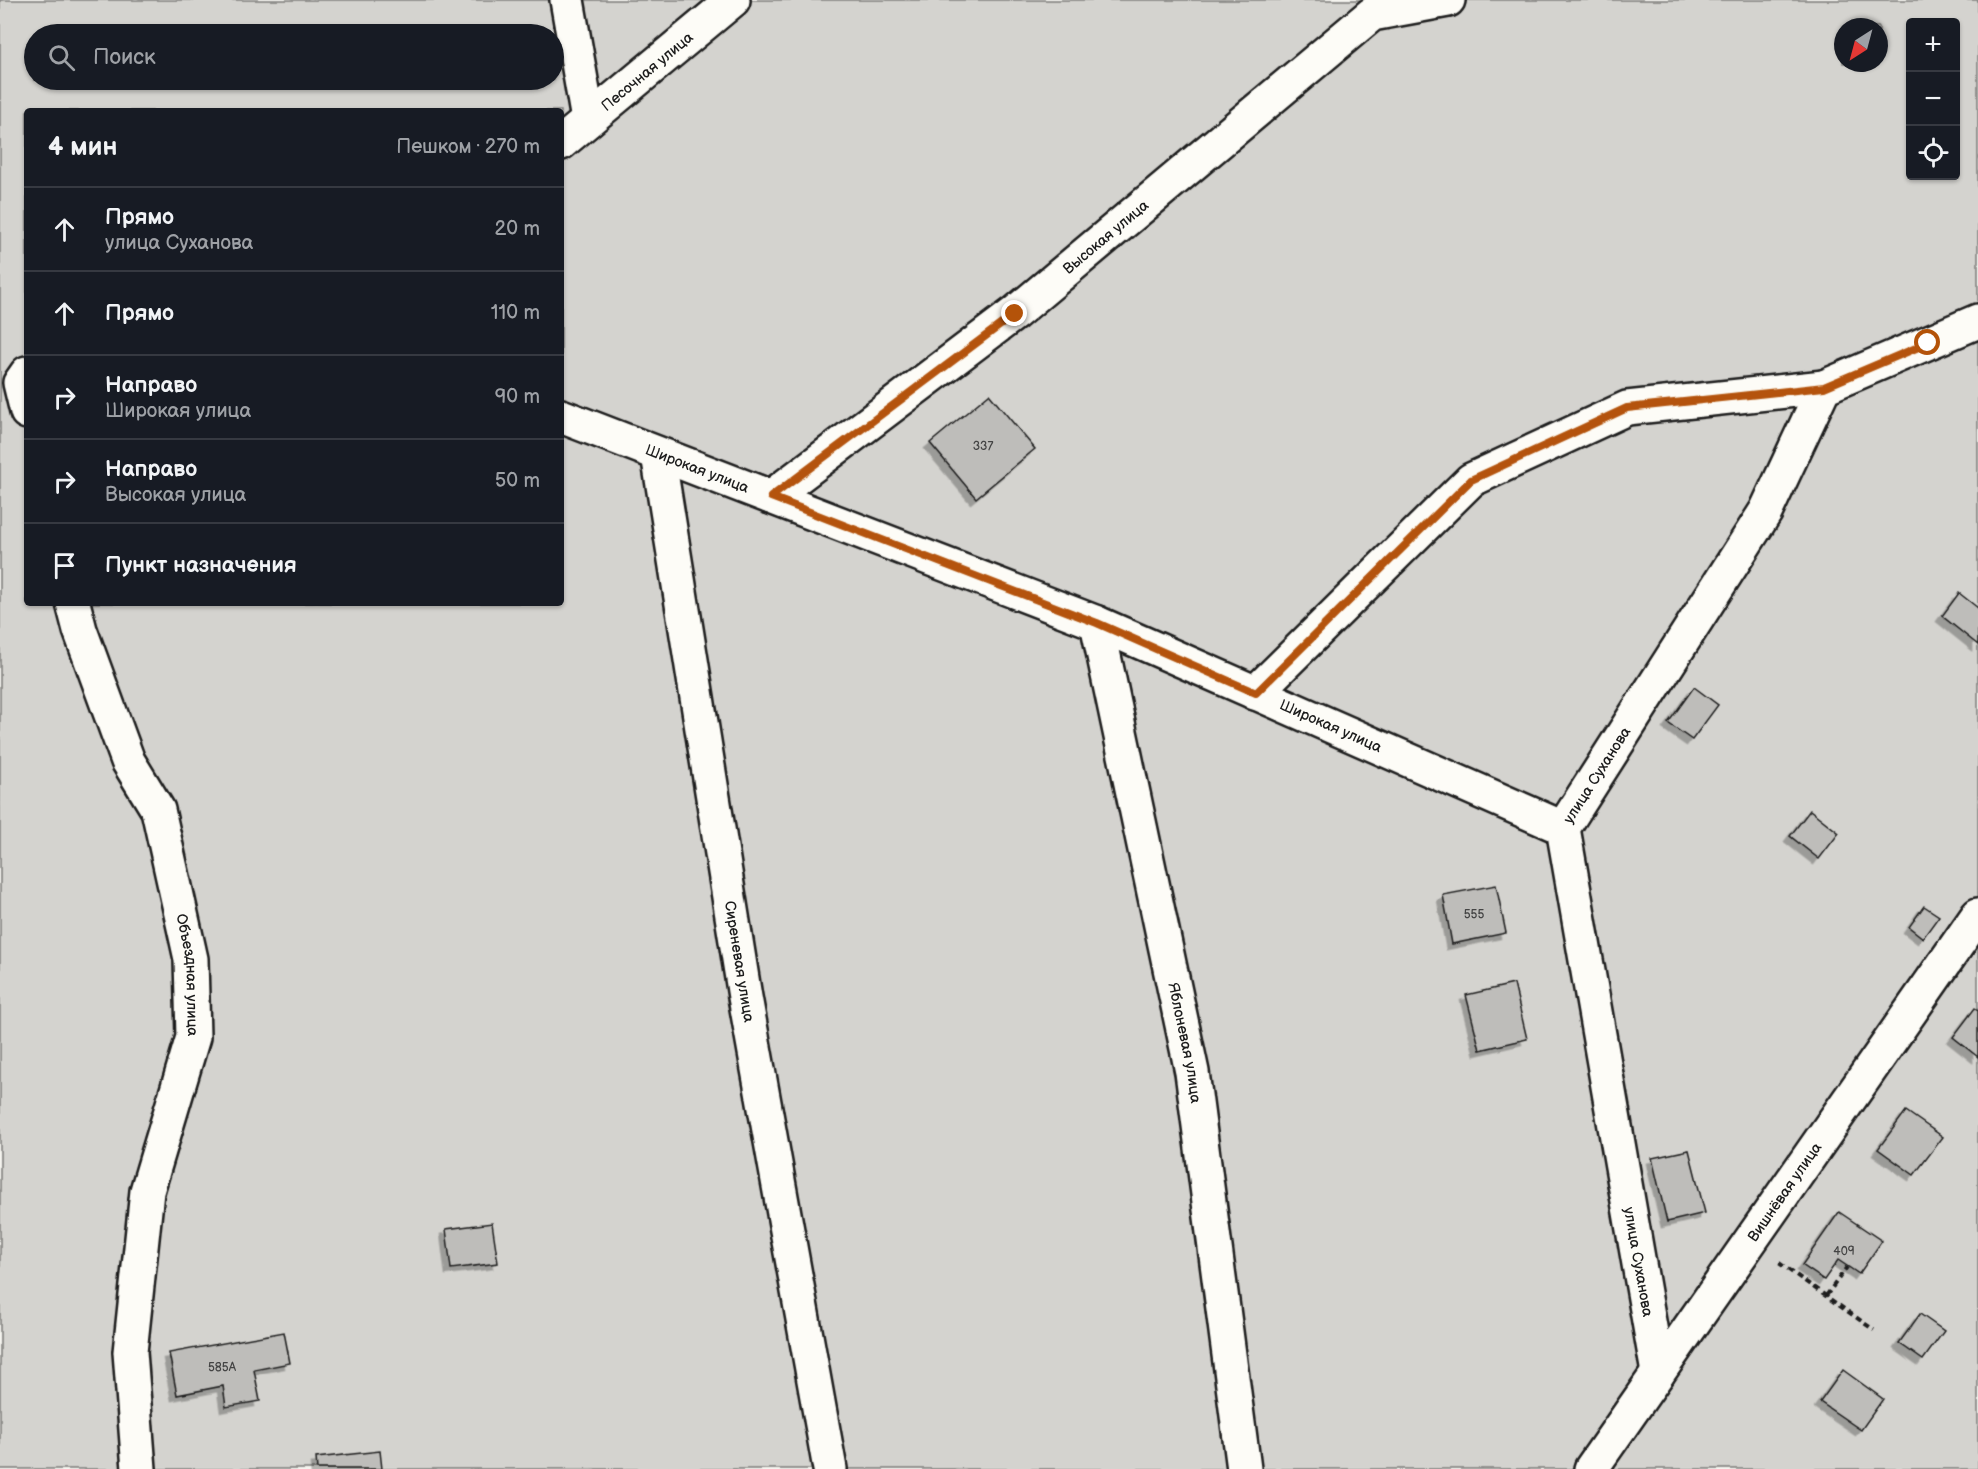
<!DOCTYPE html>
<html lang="ru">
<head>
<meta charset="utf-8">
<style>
  :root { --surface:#171b24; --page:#20242c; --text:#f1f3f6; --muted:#9ea1a6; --line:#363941 }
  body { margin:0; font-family:"Balsamiq Sans",sans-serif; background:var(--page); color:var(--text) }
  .controls { position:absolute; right:18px; top:18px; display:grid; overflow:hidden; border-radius:6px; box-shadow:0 2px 4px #0004 }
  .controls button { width:54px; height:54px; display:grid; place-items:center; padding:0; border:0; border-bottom:2px solid var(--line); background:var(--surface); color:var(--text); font:30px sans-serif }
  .compass { position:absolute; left:1834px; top:18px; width:54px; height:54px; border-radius:50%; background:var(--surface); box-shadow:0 2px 4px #0004; rotate:216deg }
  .stop { position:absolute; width:18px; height:18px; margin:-14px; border:4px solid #b45309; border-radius:50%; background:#fff }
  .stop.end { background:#b45309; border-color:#fff; box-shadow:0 2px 6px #0008 }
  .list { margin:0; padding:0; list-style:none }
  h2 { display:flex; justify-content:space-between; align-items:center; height:78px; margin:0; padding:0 24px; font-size:26px }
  h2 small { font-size:20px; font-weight:400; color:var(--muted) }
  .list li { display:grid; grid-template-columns:39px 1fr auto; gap:18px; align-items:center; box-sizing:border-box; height:84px; padding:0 24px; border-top:2px solid var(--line) }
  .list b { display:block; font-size:22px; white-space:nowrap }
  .list p { margin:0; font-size:20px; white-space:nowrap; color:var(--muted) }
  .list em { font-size:20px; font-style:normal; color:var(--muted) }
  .icon { flex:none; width:33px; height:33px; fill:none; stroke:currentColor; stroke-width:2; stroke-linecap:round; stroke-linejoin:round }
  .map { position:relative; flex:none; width:1978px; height:1469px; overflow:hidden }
  .search { position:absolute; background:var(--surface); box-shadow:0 2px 4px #0004; left:24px; top:24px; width:540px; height:66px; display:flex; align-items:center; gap:15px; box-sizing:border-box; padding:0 21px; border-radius:33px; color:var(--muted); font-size:22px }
  .panel { position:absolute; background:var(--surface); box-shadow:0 2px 4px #0004; left:24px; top:108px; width:540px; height:498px; border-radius:6px }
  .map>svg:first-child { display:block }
</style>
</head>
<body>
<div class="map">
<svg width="1978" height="1469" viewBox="0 0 1978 1469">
  <defs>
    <filter id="shadow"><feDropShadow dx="-5.5" dy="5.5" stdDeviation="0" flood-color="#0004"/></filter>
  </defs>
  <rect width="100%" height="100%" fill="#f4f3ee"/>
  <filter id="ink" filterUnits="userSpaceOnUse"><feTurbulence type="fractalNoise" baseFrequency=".0167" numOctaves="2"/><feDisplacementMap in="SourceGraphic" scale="12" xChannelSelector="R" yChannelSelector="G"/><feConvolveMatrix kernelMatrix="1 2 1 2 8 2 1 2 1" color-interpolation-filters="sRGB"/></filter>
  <g filter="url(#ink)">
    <path fill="#d4d3cf" stroke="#787876" stroke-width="1.5" fill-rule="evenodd" d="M0 0H1978V1469H0ZM1910 22H1956V176H1910ZM1843 27H1879V63H1843ZM34 34H554V80H34ZM27 111H561V603H27Z"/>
    <g fill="#bebdba" stroke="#1c1c1c" stroke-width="1.5" filter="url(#shadow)">
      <path d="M989 394 1035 449 976 498 930 443Z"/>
      <path d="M1959 593 1978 608V645L1942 616Z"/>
      <path d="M1694 687 1718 705 1692 740 1668 723Z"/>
      <path d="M1810 810 1839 833 1819 859 1790 836Z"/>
      <path d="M1496 885 1506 933 1452 944 1443 895Z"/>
      <path d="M1924 906 1939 916 1923 938 1909 927Z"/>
      <path d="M1514 984 1527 1039 1480 1050 1466 995Z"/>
      <path d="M1975 1008 1978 1010V1057L1953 1037Z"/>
      <path d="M1906 1111 1943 1137 1914 1175 1878 1149Z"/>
      <path d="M1689 1150 1705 1213 1667 1222 1652 1158Z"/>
      <path d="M1839 1212 1882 1241 1859 1274 1838 1260 1824 1280 1802 1265Z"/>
      <path d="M492 1223 498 1263 451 1269 446 1229Z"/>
      <path d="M1920 1314 1944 1331 1923 1360 1899 1343Z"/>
      <path d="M284 1332 290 1363 254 1370 260 1401 226 1407 223 1386 177 1395 169 1353Z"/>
      <path d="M1843 1370 1883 1399 1861 1430 1820 1402Z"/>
      <path d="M380 1451 382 1469H317L316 1458Z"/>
    </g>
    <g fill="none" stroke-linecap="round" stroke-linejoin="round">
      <defs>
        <g id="minor">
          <path d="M567 0 588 120"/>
          <path id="s1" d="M561 143 733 0"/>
          <path d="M27 373 20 383 27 412"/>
          <path id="s2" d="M561 416 1097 623 1563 828"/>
          <path id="s3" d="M658 454 745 997 830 1469"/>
          <path id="s4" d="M771 497 1015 313 1372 14 1448 0"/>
          <path id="s5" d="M73 603 80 630 128 761 158 810 191 959 193 1037 147 1191 130 1352 139 1469"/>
          <path id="s6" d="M1097 623 1192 1072 1244 1469"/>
          <path d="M1255 693 1471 480 1627 408 1824 387"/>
          <path id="s7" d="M1658 1373 1563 828 1766 511 1824 387 1978 321"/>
          <path id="s8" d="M1591 1469 1978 915"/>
        </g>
      </defs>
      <use href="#minor" stroke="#1c1c1c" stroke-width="38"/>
      <g stroke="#1c1c1c" stroke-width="4" stroke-dasharray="6 4.5" stroke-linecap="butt">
        <path d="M1779 1263 1874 1330"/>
        <path d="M1826 1296 1847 1267"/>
      </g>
      <use href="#minor" stroke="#fdfcf7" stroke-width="33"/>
    </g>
  </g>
  <g fill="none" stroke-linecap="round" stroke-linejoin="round" filter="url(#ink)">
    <path stroke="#b45309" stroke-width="8" d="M1015 314 771 497 1097 623 1256 693 1471 480 1627 408 1824 387 1928 343"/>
  </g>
  <g text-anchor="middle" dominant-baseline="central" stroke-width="6" stroke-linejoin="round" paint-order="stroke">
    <g font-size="12" fill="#444">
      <text x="983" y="446">337</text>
      <text x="1474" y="914">555</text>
      <text x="1844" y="1251">409</text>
      <text x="222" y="1367">585А</text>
    </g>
    <g font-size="15" fill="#1c1c1c" stroke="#fdfcf7">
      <text stroke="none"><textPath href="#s1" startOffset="112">Песочная улица</textPath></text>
      <text stroke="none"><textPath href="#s4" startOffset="424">Высокая улица</textPath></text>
      <text stroke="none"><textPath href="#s2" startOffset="146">Широкая улица</textPath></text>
      <text stroke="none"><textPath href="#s2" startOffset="830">Широкая улица</textPath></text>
      <text stroke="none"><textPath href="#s7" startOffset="616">улица Суханова</textPath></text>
      <text stroke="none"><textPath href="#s3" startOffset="514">Сиреневая улица</textPath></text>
      <text stroke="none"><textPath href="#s5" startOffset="393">Объездная улица</textPath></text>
      <text stroke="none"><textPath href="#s6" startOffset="429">Яблоневая улица</textPath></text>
      <text stroke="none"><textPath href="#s8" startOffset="338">Вишнёвая улица</textPath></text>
      <text transform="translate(1638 1262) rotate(80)">улица Суханова</text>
    </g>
  </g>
</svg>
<div class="controls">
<button>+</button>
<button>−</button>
<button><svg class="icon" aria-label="locate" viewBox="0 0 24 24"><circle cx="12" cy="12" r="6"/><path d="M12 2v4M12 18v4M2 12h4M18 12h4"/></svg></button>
</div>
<svg class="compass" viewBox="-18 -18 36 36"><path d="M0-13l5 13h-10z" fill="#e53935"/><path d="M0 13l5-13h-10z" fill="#9ea1a6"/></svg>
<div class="stop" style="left:1928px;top:343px"></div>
<div class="stop end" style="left:1015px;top:314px"></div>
<div class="search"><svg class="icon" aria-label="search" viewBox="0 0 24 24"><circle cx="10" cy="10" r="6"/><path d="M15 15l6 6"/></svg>Поиск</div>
<section class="panel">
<h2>4 мин<small>Пешком · 270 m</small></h2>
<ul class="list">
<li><svg class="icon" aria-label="ahead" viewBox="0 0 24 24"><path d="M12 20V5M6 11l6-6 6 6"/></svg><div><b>Прямо</b><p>улица Суханова</p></div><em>20 m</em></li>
<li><svg class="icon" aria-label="ahead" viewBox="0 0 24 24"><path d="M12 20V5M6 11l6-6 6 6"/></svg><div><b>Прямо</b></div><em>110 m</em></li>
<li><svg class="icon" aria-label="right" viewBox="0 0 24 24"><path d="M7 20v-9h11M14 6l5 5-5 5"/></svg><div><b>Направо</b><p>Широкая улица</p></div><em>90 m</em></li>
<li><svg class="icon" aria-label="right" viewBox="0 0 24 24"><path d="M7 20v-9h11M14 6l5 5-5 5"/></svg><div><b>Направо</b><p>Высокая улица</p></div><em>50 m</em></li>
<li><svg class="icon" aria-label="arrive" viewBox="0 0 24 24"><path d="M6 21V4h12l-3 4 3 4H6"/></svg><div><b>Пункт назначения</b></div></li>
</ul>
</section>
</div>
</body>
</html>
